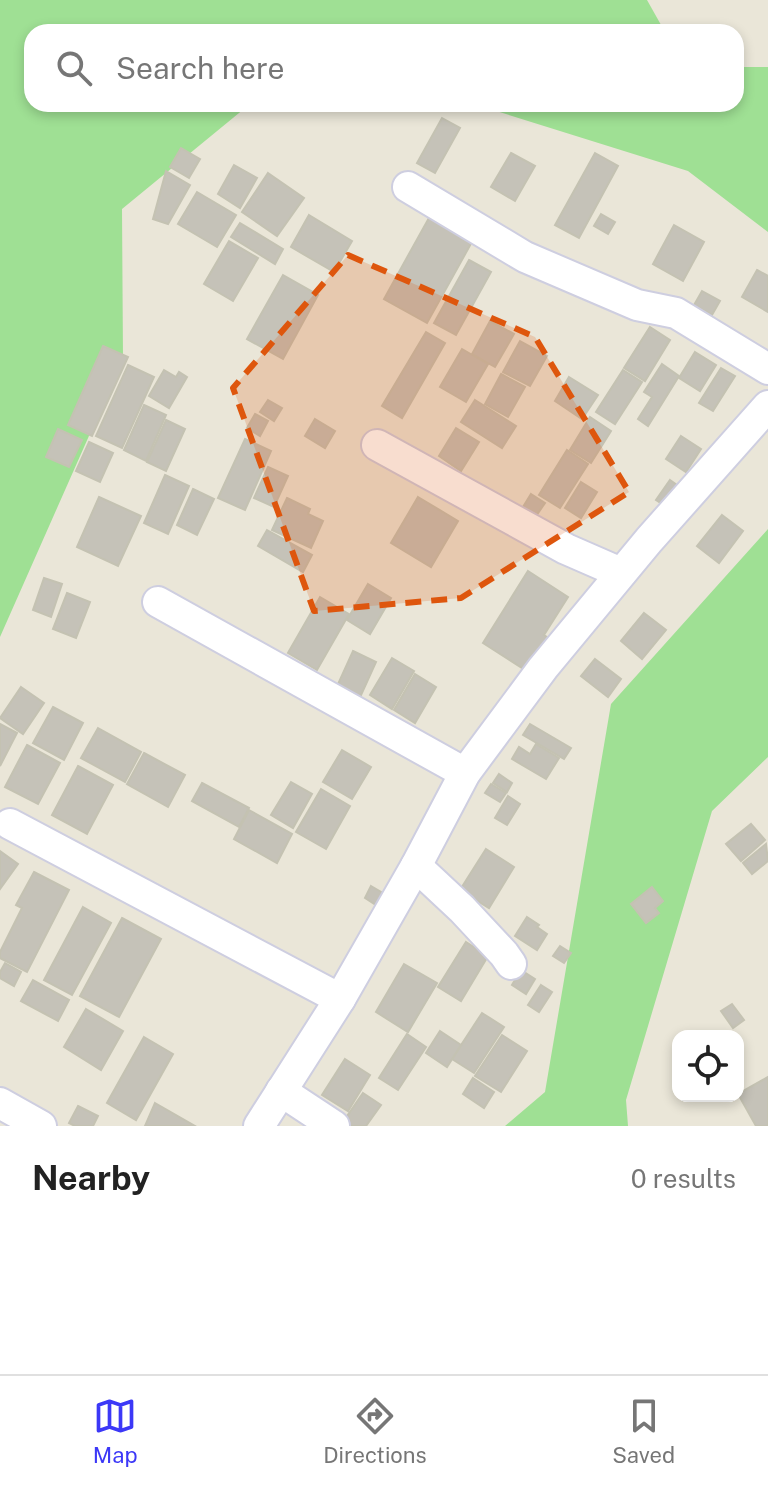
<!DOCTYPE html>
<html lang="en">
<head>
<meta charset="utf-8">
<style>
  :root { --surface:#fff; --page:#f2f2f2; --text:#222; --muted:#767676; --line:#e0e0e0; --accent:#3c38f7 }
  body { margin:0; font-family:"Public Sans",sans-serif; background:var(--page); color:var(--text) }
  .controls { position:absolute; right:24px; bottom:24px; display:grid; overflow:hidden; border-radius:16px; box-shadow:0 4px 12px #0003 }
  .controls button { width:72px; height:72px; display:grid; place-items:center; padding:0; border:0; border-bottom:2px solid var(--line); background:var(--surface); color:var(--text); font:40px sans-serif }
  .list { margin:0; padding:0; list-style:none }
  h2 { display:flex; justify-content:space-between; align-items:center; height:104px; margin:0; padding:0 32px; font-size:34px }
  h2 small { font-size:26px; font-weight:400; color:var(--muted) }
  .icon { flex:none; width:44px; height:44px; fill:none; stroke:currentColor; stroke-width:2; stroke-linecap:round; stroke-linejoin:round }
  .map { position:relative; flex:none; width:768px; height:1126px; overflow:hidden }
  .search { position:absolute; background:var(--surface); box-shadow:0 4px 12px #0003; left:24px; right:24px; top:24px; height:88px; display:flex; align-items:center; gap:20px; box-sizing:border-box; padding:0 28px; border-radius:24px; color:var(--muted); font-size:30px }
  .sheet { height:248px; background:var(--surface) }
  nav { display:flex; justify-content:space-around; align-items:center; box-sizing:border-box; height:112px; border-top:2px solid var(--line); background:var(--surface); font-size:22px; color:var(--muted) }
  nav a { display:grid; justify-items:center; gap:4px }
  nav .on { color:var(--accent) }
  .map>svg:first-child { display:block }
</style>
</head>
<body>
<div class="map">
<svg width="768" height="1126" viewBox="0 0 768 1126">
  <rect width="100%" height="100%" fill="#eae6d8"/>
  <g fill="#9fe094">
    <path d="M0 0H647L665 32H32V104H250L122 209 123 359 0 637Z"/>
    <path d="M736 67H768V232L688 171 474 104H736Z"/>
    <path d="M768 529V757L712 811 626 1100 628 1126H505L545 1092 611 704Z"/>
  </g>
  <g fill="#c5c2b8" stroke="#c4c2b2" stroke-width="2">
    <path d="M442 118 460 128 435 173 417 163Z"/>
    <path d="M181 148 200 159 189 178 170 167Z"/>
    <path d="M511 153 535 166 515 201 491 187Z"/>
    <path d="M595 153 618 166 579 238 555 225Z"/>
    <path d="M234 165 257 178 240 208 218 194Z"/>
    <path d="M166 171 190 185 168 224 153 219Z"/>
    <path d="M268 173 304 198 277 236 242 212Z"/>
    <path d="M197 192 236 215 217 247 178 224Z"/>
    <path d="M601 214 615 222 608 234 594 226Z"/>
    <path d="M309 215 352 241 334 272 291 247Z"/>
    <path d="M430 216 473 240 427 323 384 299Z"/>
    <path d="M240 223 283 249 275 264 231 237Z"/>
    <path d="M674 225 704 242 683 281 653 264Z"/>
    <path d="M229 241 258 258 233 301 204 284Z"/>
    <path d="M469 260 491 272 456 335 434 323Z"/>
    <path d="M757 270 768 276V312L742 297Z"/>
    <path d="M283 275 318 295 283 359 247 339Z"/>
    <path d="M702 291 720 301 712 315 694 305Z"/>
    <path d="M490 321 514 334 495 367 472 354Z"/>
    <path d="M650 327 670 340 645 381 624 368Z"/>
    <path d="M426 332 445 343 402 418 382 406Z"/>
    <path d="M520 341 547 356 530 386 503 372Z"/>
    <path d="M103 346 128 357 92 436 68 425Z"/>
    <path d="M462 349 488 364 466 402 440 387Z"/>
    <path d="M695 352 716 365 700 391 679 378Z"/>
    <path d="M662 364 679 376 648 426 638 419 652 397 644 392Z"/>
    <path d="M128 365 154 377 122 448 96 436Z"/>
    <path d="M721 368 735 376 713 411 699 403Z"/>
    <path d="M164 370 176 377 179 372 187 377 169 408 149 396Z"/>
    <path d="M623 370 642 382 615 424 596 412Z"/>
    <path d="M501 374 525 387 508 417 485 404Z"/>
    <path d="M569 377 598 395 582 419 555 401Z"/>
    <path d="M268 400 282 408 274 421 260 412Z"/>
    <path d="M475 400 516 426 502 448 461 422Z"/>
    <path d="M144 405 166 415 146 461 124 450Z"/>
    <path d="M255 414 268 421 260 436 247 428Z"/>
    <path d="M590 417 611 431 591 463 570 450Z"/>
    <path d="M315 419 335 431 325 448 305 436Z"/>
    <path d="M166 420 185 429 166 471 147 462Z"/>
    <path d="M456 428 479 442 461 471 439 456Z"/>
    <path d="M58 429 82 440 69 467 46 457Z"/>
    <path d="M681 436 701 449 686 472 666 459Z"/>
    <path d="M245 439 271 451 245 510 218 498Z"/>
    <path d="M89 442 113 453 100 482 76 471Z"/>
    <path d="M567 450 588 464 560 508 539 495Z"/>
    <path d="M268 467 288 476 274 507 254 498Z"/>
    <path d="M165 475 189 486 168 534 144 523Z"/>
    <path d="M670 480 684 490 670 509 656 500Z"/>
    <path d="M581 482 597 492 581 518 565 508Z"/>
    <path d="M193 489 214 499 197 535 177 525Z"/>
    <path d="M531 494 545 503 536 516 523 507Z"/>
    <path d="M99 497 141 516 118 566 77 547Z"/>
    <path d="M418 497 458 521 431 567 391 543Z"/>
    <path d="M287 498 310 509 308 514 323 521 311 548 272 530Z"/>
    <path d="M722 515 743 531 719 563 697 546Z"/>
    <path d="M267 530 312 555 303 572 258 546Z"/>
    <path d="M528 571 568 597 544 635 554 642 533 675 483 643Z"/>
    <path d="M44 578 62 584 51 617 33 610Z"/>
    <path d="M368 584 391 598 370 634 347 620Z"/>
    <path d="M67 593 90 602 76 638 53 629Z"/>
    <path d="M320 597 349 614 317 670 288 653Z"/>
    <path d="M644 613 666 630 642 659 621 641Z"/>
    <path d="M353 651 376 662 357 704 334 693Z"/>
    <path d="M392 658 414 671 392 709 370 695Z"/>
    <path d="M595 659 621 679 608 697 581 676Z"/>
    <path d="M415 674 436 687 415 723 394 710Z"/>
    <path d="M21 687 44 703 23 734 0 718Z"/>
    <path d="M53 707 83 723 64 760 33 743Z"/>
    <path d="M0 724 17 733 0 766Z"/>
    <path d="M530 724 571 748 564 759 523 735Z"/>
    <path d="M98 728 141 752 125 782 81 758Z"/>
    <path d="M536 744 559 758 546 779 512 759 519 747 530 754Z"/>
    <path d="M27 745 60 763 38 804 5 787Z"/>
    <path d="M342 750 371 767 352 799 323 782Z"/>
    <path d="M144 753 185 775 168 807 127 784Z"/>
    <path d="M78 766 113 785 87 834 52 815Z"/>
    <path d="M499 774 512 783 507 792 493 783Z"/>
    <path d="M291 782 312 794 293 828 271 815Z"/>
    <path d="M202 783 249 808 239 827 192 801Z"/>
    <path d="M491 784 506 793 500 802 485 793Z"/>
    <path d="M321 789 350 806 326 849 296 832Z"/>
    <path d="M508 796 520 804 507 825 495 818Z"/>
    <path d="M249 810 292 834 277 863 234 839Z"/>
    <path d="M751 824 765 840 741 861 726 844Z"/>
    <path d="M766 844 768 861 752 874 743 863Z"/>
    <path d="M486 849 514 867 489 908 460 890Z"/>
    <path d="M0 851 18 864 0 889Z"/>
    <path d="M34 872 69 890 27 972 0 958V952L22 908 16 905Z"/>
    <path d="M371 886 383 893 376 905 365 898Z"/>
    <path d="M652 887 663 901 655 908 659 913 646 923 631 904Z"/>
    <path d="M83 907 111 923 72 995 44 980Z"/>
    <path d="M527 917 539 925 537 927 547 934 537 950 515 936Z"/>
    <path d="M122 918 161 939 119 1017 80 996Z"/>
    <path d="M466 942 488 956 461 1001 438 987Z"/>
    <path d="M560 946 571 953 564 963 553 956Z"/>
    <path d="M5 963 21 972 14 986 0 978V972Z"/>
    <path d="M404 964 437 983 408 1032 376 1012Z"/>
    <path d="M521 970 535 979 526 994 512 985Z"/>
    <path d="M33 980 69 1000 58 1021 21 1001Z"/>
    <path d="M541 985 552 992 539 1012 528 1005Z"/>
    <path d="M732 1004 744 1020 733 1028 721 1011Z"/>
    <path d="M86 1009 123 1031 101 1070 64 1047Z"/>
    <path d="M482 1013 504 1027 474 1073 452 1059Z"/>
    <path d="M440 1031 461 1045 447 1067 426 1053Z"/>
    <path d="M407 1034 426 1047 398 1090 379 1078Z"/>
    <path d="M502 1035 527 1051 501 1092 475 1076Z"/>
    <path d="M144 1037 173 1054 136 1120 107 1103Z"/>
    <path d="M345 1059 370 1075 348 1111 322 1095Z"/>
    <path d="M768 1077V1126H756L738 1094Z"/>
    <path d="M473 1078 494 1092 484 1108 463 1094Z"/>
    <path d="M363 1093 381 1105 366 1126H349L343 1122Z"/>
    <path d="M155 1103 195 1126H145Z"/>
    <path d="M78 1106 98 1116 93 1126H75L69 1123Z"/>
  </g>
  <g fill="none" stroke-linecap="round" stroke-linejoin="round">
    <defs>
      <g id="minor">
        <path d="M408 187 525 257 637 305 676 313 768 369"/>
        <path d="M377 445 566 549 621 573"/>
        <path d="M158 602 465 773"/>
        <path d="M10 824 340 999"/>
        <path d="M416 866 462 909 504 954 511 964"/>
        <path d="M281 1091 334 1126"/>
        <path d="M0 1103 41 1126"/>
        <path d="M259 1126 340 999 416 866 465 773 543 668 649 540 768 406"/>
      </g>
    </defs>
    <use href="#minor" stroke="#cecee0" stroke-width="34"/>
    <use href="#minor" stroke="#fff" stroke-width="30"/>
  </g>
  <path fill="#de560d" fill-opacity="0.2" stroke="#de560d" stroke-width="6" stroke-dasharray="16 10" stroke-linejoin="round" d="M348 255 535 337 629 492 461 598 314 611 233 388Z"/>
</svg>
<div class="controls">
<button><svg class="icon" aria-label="locate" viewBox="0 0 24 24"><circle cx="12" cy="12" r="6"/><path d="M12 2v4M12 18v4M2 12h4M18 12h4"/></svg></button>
</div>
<div class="search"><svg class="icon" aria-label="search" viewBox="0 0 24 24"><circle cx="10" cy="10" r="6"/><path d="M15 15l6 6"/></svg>Search here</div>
</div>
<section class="sheet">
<h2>Nearby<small>0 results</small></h2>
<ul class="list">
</ul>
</section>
<nav>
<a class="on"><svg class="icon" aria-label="map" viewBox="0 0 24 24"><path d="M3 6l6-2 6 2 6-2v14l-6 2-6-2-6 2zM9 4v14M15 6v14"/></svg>Map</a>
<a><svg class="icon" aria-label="directions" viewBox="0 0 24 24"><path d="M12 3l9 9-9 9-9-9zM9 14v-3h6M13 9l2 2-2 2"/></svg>Directions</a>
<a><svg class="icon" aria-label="saved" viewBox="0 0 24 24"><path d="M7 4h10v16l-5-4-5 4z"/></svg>Saved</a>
</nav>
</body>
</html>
